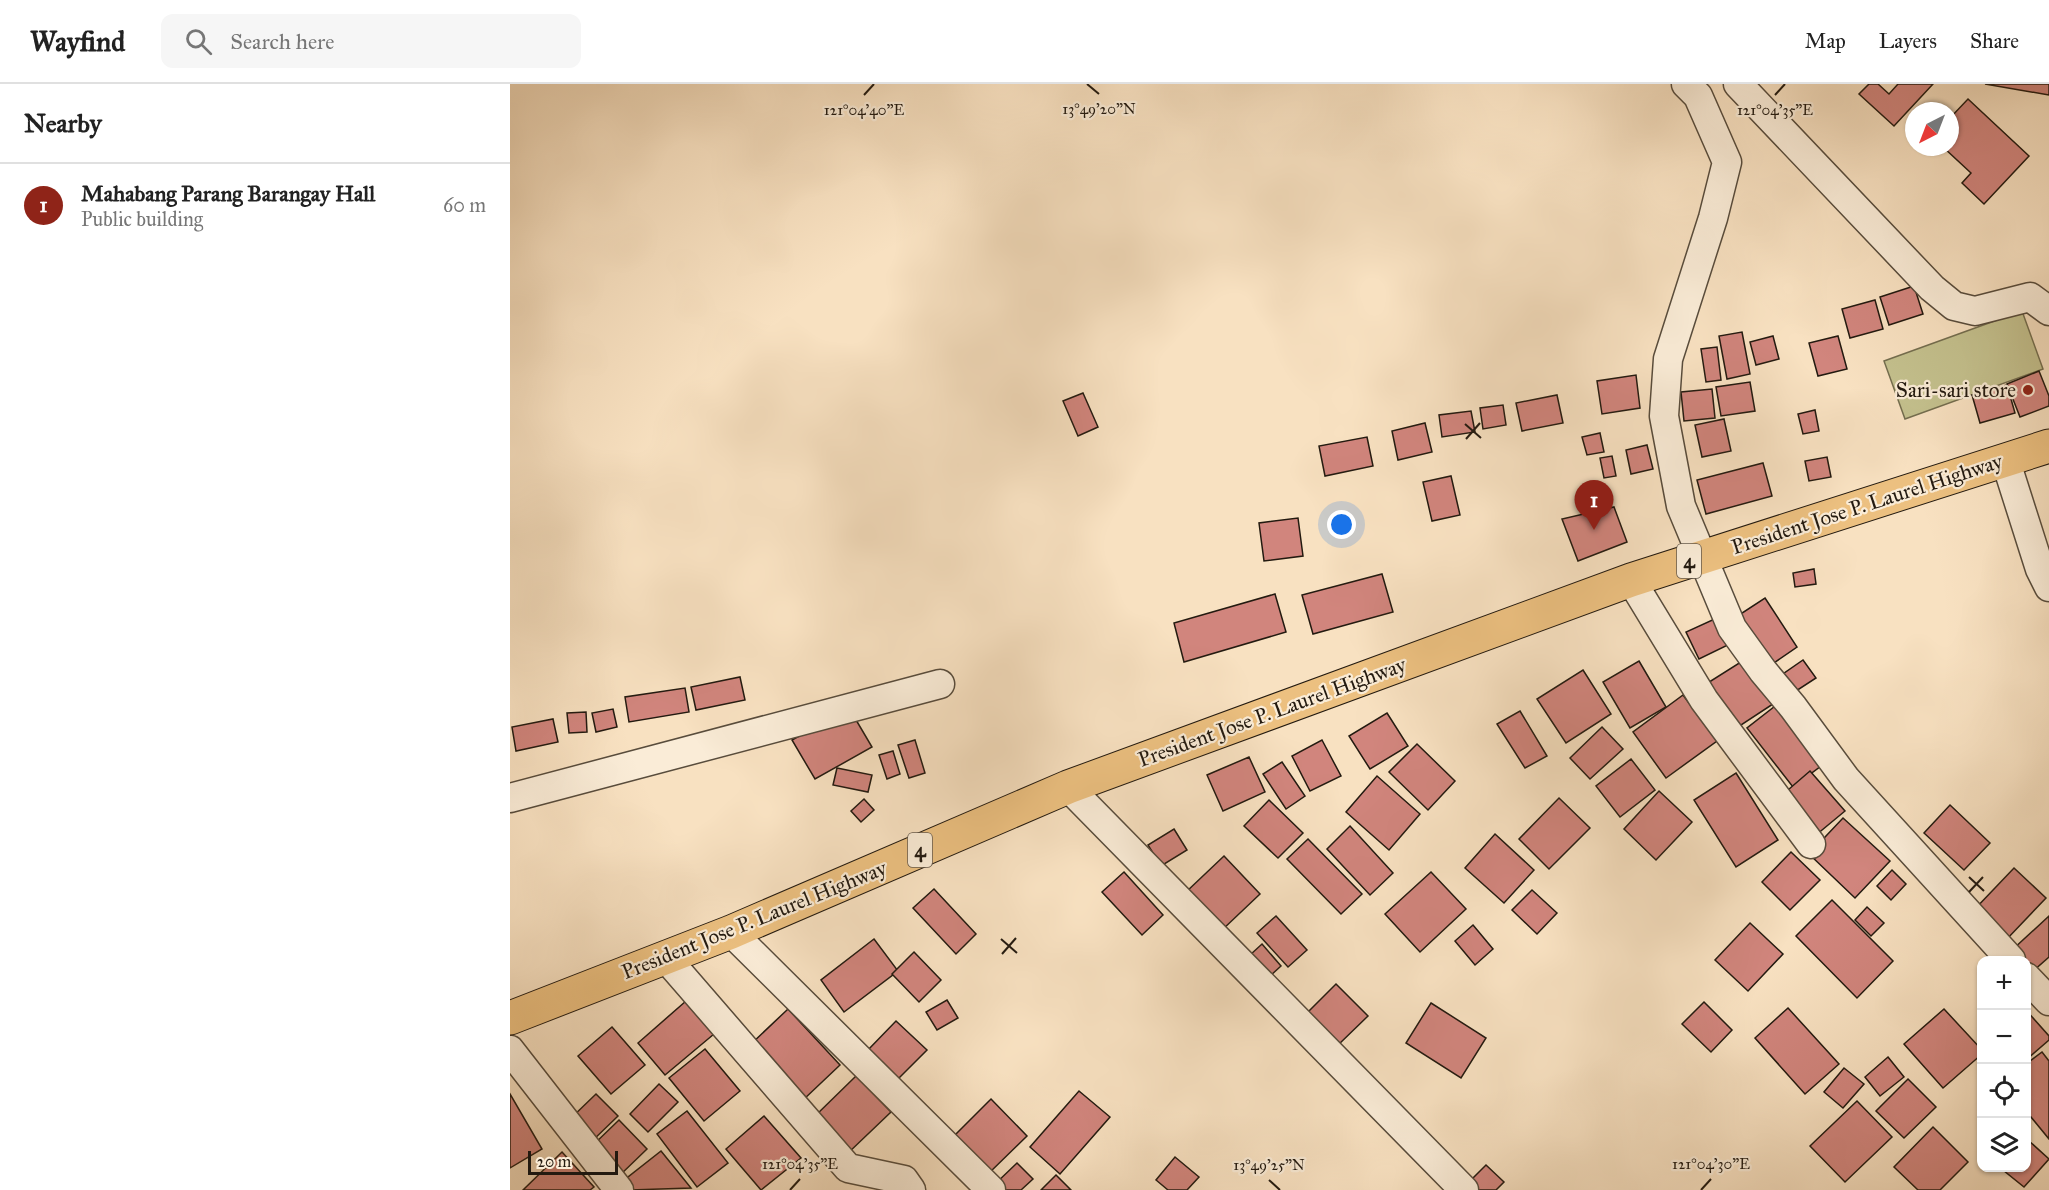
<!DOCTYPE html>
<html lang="en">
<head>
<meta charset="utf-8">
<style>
  :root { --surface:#fff; --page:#f6f6f6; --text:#222; --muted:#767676; --line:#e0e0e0; --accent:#8f2418 }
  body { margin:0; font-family:"IM FELL Great Primer",serif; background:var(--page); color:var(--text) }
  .controls { position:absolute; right:18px; bottom:18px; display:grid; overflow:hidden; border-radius:12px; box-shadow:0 2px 4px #0004 }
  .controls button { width:54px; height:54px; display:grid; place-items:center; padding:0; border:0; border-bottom:2px solid var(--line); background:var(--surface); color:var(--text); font:30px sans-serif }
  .compass { position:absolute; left:1395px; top:18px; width:54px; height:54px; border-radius:50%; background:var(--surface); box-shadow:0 2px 4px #0004; rotate:222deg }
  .scale { position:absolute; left:18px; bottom:15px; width:90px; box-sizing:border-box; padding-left:6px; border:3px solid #231a10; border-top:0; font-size:16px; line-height:21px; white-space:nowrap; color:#231a10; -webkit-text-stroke:4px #faecd7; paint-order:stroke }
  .you { position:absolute; left:832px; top:441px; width:21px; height:21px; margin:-15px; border:4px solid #fff; border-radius:50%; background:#1a73e8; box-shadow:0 0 0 9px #1a73e833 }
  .badge { display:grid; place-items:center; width:39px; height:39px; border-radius:50%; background:var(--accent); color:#fff; font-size:20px; font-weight:700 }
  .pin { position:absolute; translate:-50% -50px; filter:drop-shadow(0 2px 3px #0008) }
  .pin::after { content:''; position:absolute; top:32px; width:21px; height:18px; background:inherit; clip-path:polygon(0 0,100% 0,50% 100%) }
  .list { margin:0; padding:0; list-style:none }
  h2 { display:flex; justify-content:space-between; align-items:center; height:78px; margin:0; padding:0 24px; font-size:26px }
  h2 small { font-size:20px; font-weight:400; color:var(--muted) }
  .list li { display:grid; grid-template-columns:39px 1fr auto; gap:18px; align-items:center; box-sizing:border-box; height:84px; padding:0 24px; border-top:2px solid var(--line) }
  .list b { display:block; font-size:22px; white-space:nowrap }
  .list p { margin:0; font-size:20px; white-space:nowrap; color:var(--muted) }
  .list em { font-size:20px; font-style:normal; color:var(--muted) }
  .icon { flex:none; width:33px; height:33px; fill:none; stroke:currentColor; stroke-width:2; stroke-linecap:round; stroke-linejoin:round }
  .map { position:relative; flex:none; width:1539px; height:1106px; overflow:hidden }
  header { display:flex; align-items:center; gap:36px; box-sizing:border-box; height:84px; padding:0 30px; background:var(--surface); border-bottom:2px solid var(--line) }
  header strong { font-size:28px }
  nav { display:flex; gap:33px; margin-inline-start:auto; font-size:21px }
  .search { width:420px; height:54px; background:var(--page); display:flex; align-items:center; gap:15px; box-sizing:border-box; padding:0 21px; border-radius:12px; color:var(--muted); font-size:22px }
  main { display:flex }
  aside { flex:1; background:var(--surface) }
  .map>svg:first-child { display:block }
</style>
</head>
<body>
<header>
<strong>Wayfind</strong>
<div class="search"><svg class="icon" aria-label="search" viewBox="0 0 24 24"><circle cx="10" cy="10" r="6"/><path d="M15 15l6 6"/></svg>Search here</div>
<nav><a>Map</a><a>Layers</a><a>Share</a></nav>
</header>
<main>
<aside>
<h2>Nearby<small></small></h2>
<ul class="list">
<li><span class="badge">1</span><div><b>Mahabang Parang Barangay Hall</b><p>Public building</p></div><em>60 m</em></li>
</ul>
</aside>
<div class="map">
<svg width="1539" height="1106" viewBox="0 0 1539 1106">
  <rect width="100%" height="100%" fill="#f8e1c1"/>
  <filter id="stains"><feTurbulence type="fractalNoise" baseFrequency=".00333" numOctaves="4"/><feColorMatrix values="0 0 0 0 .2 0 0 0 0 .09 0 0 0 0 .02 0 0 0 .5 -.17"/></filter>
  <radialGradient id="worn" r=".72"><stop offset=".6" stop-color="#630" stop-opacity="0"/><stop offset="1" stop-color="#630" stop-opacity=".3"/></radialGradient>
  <path fill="#c4c18e" stroke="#746e4f" stroke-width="1.5" d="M1512 227 1533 285 1395 335 1374 277Z"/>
  <g fill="#d1857d" stroke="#231a10" stroke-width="1.5">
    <path d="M1359 0H1368L1379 10 1388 0H1423L1384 42 1349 10Z"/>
    <path d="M1475 0H1539V11Z"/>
    <path d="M1458 15 1519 72 1474 120 1452 99 1461 89 1433 63H1440V34Z"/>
    <path d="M1404 202 1413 230 1379 241 1370 213Z"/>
    <path d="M1365 216 1373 245 1340 254 1332 225Z"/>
    <path d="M1232 248 1240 290 1217 295 1209 252Z"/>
    <path d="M1263 252 1269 275 1246 281 1240 258Z"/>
    <path d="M1328 252 1337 285 1308 292 1299 259Z"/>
    <path d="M1207 263 1211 296 1196 298 1191 265Z"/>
    <path d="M1529 287 1539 312V322L1510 333 1497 300Z"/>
    <path d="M1126 291 1130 324 1092 330 1087 297Z"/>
    <path d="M1240 298 1245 327 1211 332 1206 303Z"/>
    <path d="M1497 301 1505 329 1470 339 1462 311Z"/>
    <path d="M1202 305 1205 334 1174 337 1171 308Z"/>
    <path d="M573 309 588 343 568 352 553 317Z"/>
    <path d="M1047 311 1053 339 1012 347 1006 319Z"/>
    <path d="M993 321 996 341 973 345 970 324Z"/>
    <path d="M1305 326 1309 347 1293 350 1288 330Z"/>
    <path d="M961 327 965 348 932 353 929 331Z"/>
    <path d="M1214 335 1221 367 1192 373 1185 341Z"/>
    <path d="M915 339 922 368 888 376 882 347Z"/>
    <path d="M1090 349 1094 368 1077 371 1072 353Z"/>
    <path d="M857 353 863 382 815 392 809 362Z"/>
    <path d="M1137 361 1143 385 1121 390 1116 366Z"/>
    <path d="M1102 372 1106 392 1094 394 1090 374Z"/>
    <path d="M1317 373 1321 393 1299 397 1295 377Z"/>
    <path d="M1253 379 1262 412 1196 430 1187 396Z"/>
    <path d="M941 392 950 431 922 437 913 398Z"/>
    <path d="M1104 423 1117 458 1068 477 1052 435Z"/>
    <path d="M788 434 793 472 754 477 749 439Z"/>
    <path d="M1304 485 1306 500 1285 503 1283 489Z"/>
    <path d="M872 490 883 528 803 550 792 511Z"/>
    <path d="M765 510 776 548 674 578 664 539Z"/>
    <path d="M1255 514 1287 563 1261 581 1229 531Z"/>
    <path d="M1209 533 1222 559 1189 575 1176 548Z"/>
    <path d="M1234 576 1263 620 1225 645 1196 600Z"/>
    <path d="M1293 576 1306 594 1283 609 1270 592Z"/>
    <path d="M1129 577 1156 623 1120 644 1093 598Z"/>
    <path d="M1073 586 1101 630 1056 659 1027 615Z"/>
    <path d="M230 593 235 616 186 626 181 603Z"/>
    <path d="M175 604 179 628 119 638 115 613Z"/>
    <path d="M1173 611 1207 657 1156 694 1123 648Z"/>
    <path d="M1269 619 1315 679 1283 703 1237 644Z"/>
    <path d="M339 624 362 663 305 695 282 656Z"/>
    <path d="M103 625 107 643 86 648 82 629Z"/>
    <path d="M1010 627 1037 672 1015 684 987 640Z"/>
    <path d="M76 628 77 648 59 649 57 629Z"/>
    <path d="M877 629 898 662 860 685 839 652Z"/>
    <path d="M43 635 48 658 6 667 2 643Z"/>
    <path d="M1092 643 1113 665 1080 695 1060 674Z"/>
    <path d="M405 656 415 689 399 694 388 661Z"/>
    <path d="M812 656 831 692 800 707 782 672Z"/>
    <path d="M907 660 945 697 918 726 879 688Z"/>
    <path d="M383 667 390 690 377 695 369 671Z"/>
    <path d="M739 673 755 708 713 727 697 691Z"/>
    <path d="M1121 675 1145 706 1110 733 1086 702Z"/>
    <path d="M772 678 795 712 776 725 753 690Z"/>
    <path d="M327 684 362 691 358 708 323 701Z"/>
    <path d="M1300 687 1335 727 1306 751 1271 712Z"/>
    <path d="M1226 689 1268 756 1226 783 1184 716Z"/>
    <path d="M867 692 910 730 879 766 836 728Z"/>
    <path d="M1149 707 1182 738 1146 776 1114 745Z"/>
    <path d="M1049 714 1080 744 1039 785 1009 755Z"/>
    <path d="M354 715 364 726 351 738 341 727Z"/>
    <path d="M759 716 793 749 768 774 734 742Z"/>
    <path d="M1440 721 1480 759 1454 786 1414 749Z"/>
    <path d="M1333 734 1380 777 1345 814 1299 770Z"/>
    <path d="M840 742 883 789 860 811 817 765Z"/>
    <path d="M664 745 677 766 651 782 638 761Z"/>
    <path d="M985 750 1024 786 994 819 955 784Z"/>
    <path d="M798 755 852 810 831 830 777 775Z"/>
    <path d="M1281 768 1310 796 1280 826 1252 798Z"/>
    <path d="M714 772 750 810 711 847 675 809Z"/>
    <path d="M1504 784 1536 814 1496 856 1464 826Z"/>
    <path d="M1382 786 1396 800 1381 816 1367 802Z"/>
    <path d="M614 788 653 831 632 851 592 808Z"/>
    <path d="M921 788 956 825 910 868 875 830Z"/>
    <path d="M424 805 466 850 446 870 403 824Z"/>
    <path d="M1022 806 1047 829 1027 850 1002 826Z"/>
    <path d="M1322 816 1383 877 1347 914 1286 852Z"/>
    <path d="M1357 823 1374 839 1361 852 1345 836Z"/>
    <path d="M766 832 797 866 778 883 747 849Z"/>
    <path d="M1539 832V873L1521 889 1516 883V876H1510L1501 867Z"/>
    <path d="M1240 839 1273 870 1238 907 1205 876Z"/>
    <path d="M963 841 983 865 965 881 945 857Z"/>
    <path d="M364 855 388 887 334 928 311 896Z"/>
    <path d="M752 860 771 882 747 904 728 882Z"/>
    <path d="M404 868 431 896 409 918 382 890Z"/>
    <path d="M826 900 858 932 826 963 795 931Z"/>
    <path d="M437 916 448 934 427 946 416 928Z"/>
    <path d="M176 917 204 950 155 991 128 959Z"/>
    <path d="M1194 918 1222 946 1201 968 1172 940Z"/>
    <path d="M921 919 976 954 951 994 896 959Z"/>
    <path d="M1278 924 1329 980 1295 1010 1245 954Z"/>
    <path d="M278 925 330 981 292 1017 240 961Z"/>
    <path d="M1434 925 1472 966V970L1433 1004 1394 960Z"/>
    <path d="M1516 926 1539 952V956L1516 976Z"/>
    <path d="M386 937 417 966 387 996 357 967Z"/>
    <path d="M102 943 135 981 101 1010 68 972Z"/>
    <path d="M195 965 230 1007 194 1037 159 994Z"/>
    <path d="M1532 968 1539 977V1055L1516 1027V980Z"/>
    <path d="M1378 973 1394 993 1370 1012 1355 993Z"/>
    <path d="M1334 984 1354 1000 1333 1024 1314 1008Z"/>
    <path d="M346 992 381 1028 336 1071 302 1035Z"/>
    <path d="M1398 995 1426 1023 1394 1054 1366 1027Z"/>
    <path d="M149 1000 168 1018 138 1048 120 1030Z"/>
    <path d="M569 1007 600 1033 550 1090 520 1063Z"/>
    <path d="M0 1010 32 1065 0 1084Z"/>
    <path d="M86 1010 108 1032 79 1060 58 1037Z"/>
    <path d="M481 1015 517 1052 476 1092 440 1056Z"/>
    <path d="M1347 1017 1382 1053 1335 1098 1300 1062Z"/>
    <path d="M177 1027 218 1079 187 1103 147 1050Z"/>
    <path d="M254 1032 291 1074 251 1106 216 1065Z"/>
    <path d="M109 1036 137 1065 108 1093 80 1064Z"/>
    <path d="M1423 1043 1458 1078 1430 1106H1408L1384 1083Z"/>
    <path d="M1518 1056 1539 1075 1514 1103 1493 1086 1516 1084Z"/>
    <path d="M151 1067 181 1104 120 1106 113 1097Z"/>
    <path d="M52 1068 84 1103 80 1106H13Z"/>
    <path d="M665 1073 689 1093 677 1106H658L646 1096Z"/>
    <path d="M507 1079 523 1095 511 1106H487L483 1102Z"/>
    <path d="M976 1081 994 1098 986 1106H967L959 1098Z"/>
    <path d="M546 1091 561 1106H531Z"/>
  </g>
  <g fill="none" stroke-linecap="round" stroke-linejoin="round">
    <defs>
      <g id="minor">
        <path d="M1176 0 1188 12 1217 78 1203 134 1158 275 1154 332 1171 422 1222 544 1253 587 1283 623 1336 695 1501 876"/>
        <path d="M1228 0 1422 204 1444 222 1465 227 1520 213 1539 227"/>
        <path d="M1495 375 1530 485 1539 503"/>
        <path d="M1121 496 1194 616 1301 760"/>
        <path d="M558 703 954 1106"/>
        <path d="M0 714 430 600"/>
        <path d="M221 848 481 1106"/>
        <path d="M156 874 338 1084 394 1096 401 1106"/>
        <path d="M1516 893 1539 917"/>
        <path d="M0 966 109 1106"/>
      </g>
      <path id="trunk" d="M0 934 221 848 558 703 1121 496 1539 362"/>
    </defs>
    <use href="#minor" stroke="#584c3c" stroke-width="31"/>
    <use href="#trunk" stroke="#231a10" stroke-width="35"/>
    <use href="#minor" stroke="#faecd7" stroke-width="28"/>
    <use href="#trunk" stroke="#ecc080" stroke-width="33"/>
  </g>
  <path fill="none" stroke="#231a10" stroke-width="2" d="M577 0 589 10M354 11 364 0M1265 11 1275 0M955 340 971 354M956 355 970 339M1459 793 1474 807M1459 808 1473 793M491 855 507 869M492 870 506 854M759 1096 770 1106M280 1106 290 1095M1191 1106 1201 1095"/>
  <circle fill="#8f2418" stroke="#faecd7" stroke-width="2" cx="1518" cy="306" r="6"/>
  <g text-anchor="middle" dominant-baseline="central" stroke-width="4.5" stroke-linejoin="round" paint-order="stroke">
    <g fill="#faecd7" stroke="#64594c" stroke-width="1.5">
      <rect x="1167" y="460" width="24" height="34" rx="4.5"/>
      <rect x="398" y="749" width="24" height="34" rx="4.5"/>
    </g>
    <g font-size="20" font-weight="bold" fill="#231a10">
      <text x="1179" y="477">4</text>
      <text x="410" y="766">4</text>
    </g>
    <g font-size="21" fill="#231a10" stroke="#faecd7" text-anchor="end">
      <text x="1506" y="306">Sari-sari store</text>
    </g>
    <g font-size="21" fill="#231a10" stroke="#faecd7">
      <text transform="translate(1357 420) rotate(-18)">President Jose P. Laurel Highway</text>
      <text transform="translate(762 628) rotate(-20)">President Jose P. Laurel Highway</text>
      <text transform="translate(244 836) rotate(-22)">President Jose P. Laurel Highway</text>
    </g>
  </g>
  <g font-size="15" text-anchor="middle" fill="#231a10" stroke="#faecd7" stroke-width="4.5" stroke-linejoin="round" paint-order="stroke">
    <text x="589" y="30">13°49'20"N</text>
    <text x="354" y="31">121°04'40"E</text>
    <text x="1265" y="31">121°04'35"E</text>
    <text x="290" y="1085">121°04'35"E</text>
    <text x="1201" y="1085">121°04'30"E</text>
    <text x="759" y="1086">13°49'25"N</text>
  </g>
  <rect width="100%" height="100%" filter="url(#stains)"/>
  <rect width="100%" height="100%" fill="url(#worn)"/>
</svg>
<div class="controls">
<button>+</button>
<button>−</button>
<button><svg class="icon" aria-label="locate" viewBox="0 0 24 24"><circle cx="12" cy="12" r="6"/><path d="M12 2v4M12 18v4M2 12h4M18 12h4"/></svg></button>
<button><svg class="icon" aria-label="layers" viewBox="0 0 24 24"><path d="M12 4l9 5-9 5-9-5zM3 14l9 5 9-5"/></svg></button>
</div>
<svg class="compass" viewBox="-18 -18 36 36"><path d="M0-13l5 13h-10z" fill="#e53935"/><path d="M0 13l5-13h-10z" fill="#767676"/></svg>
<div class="scale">20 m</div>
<div class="you"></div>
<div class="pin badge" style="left:1084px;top:446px">1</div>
</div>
</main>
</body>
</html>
